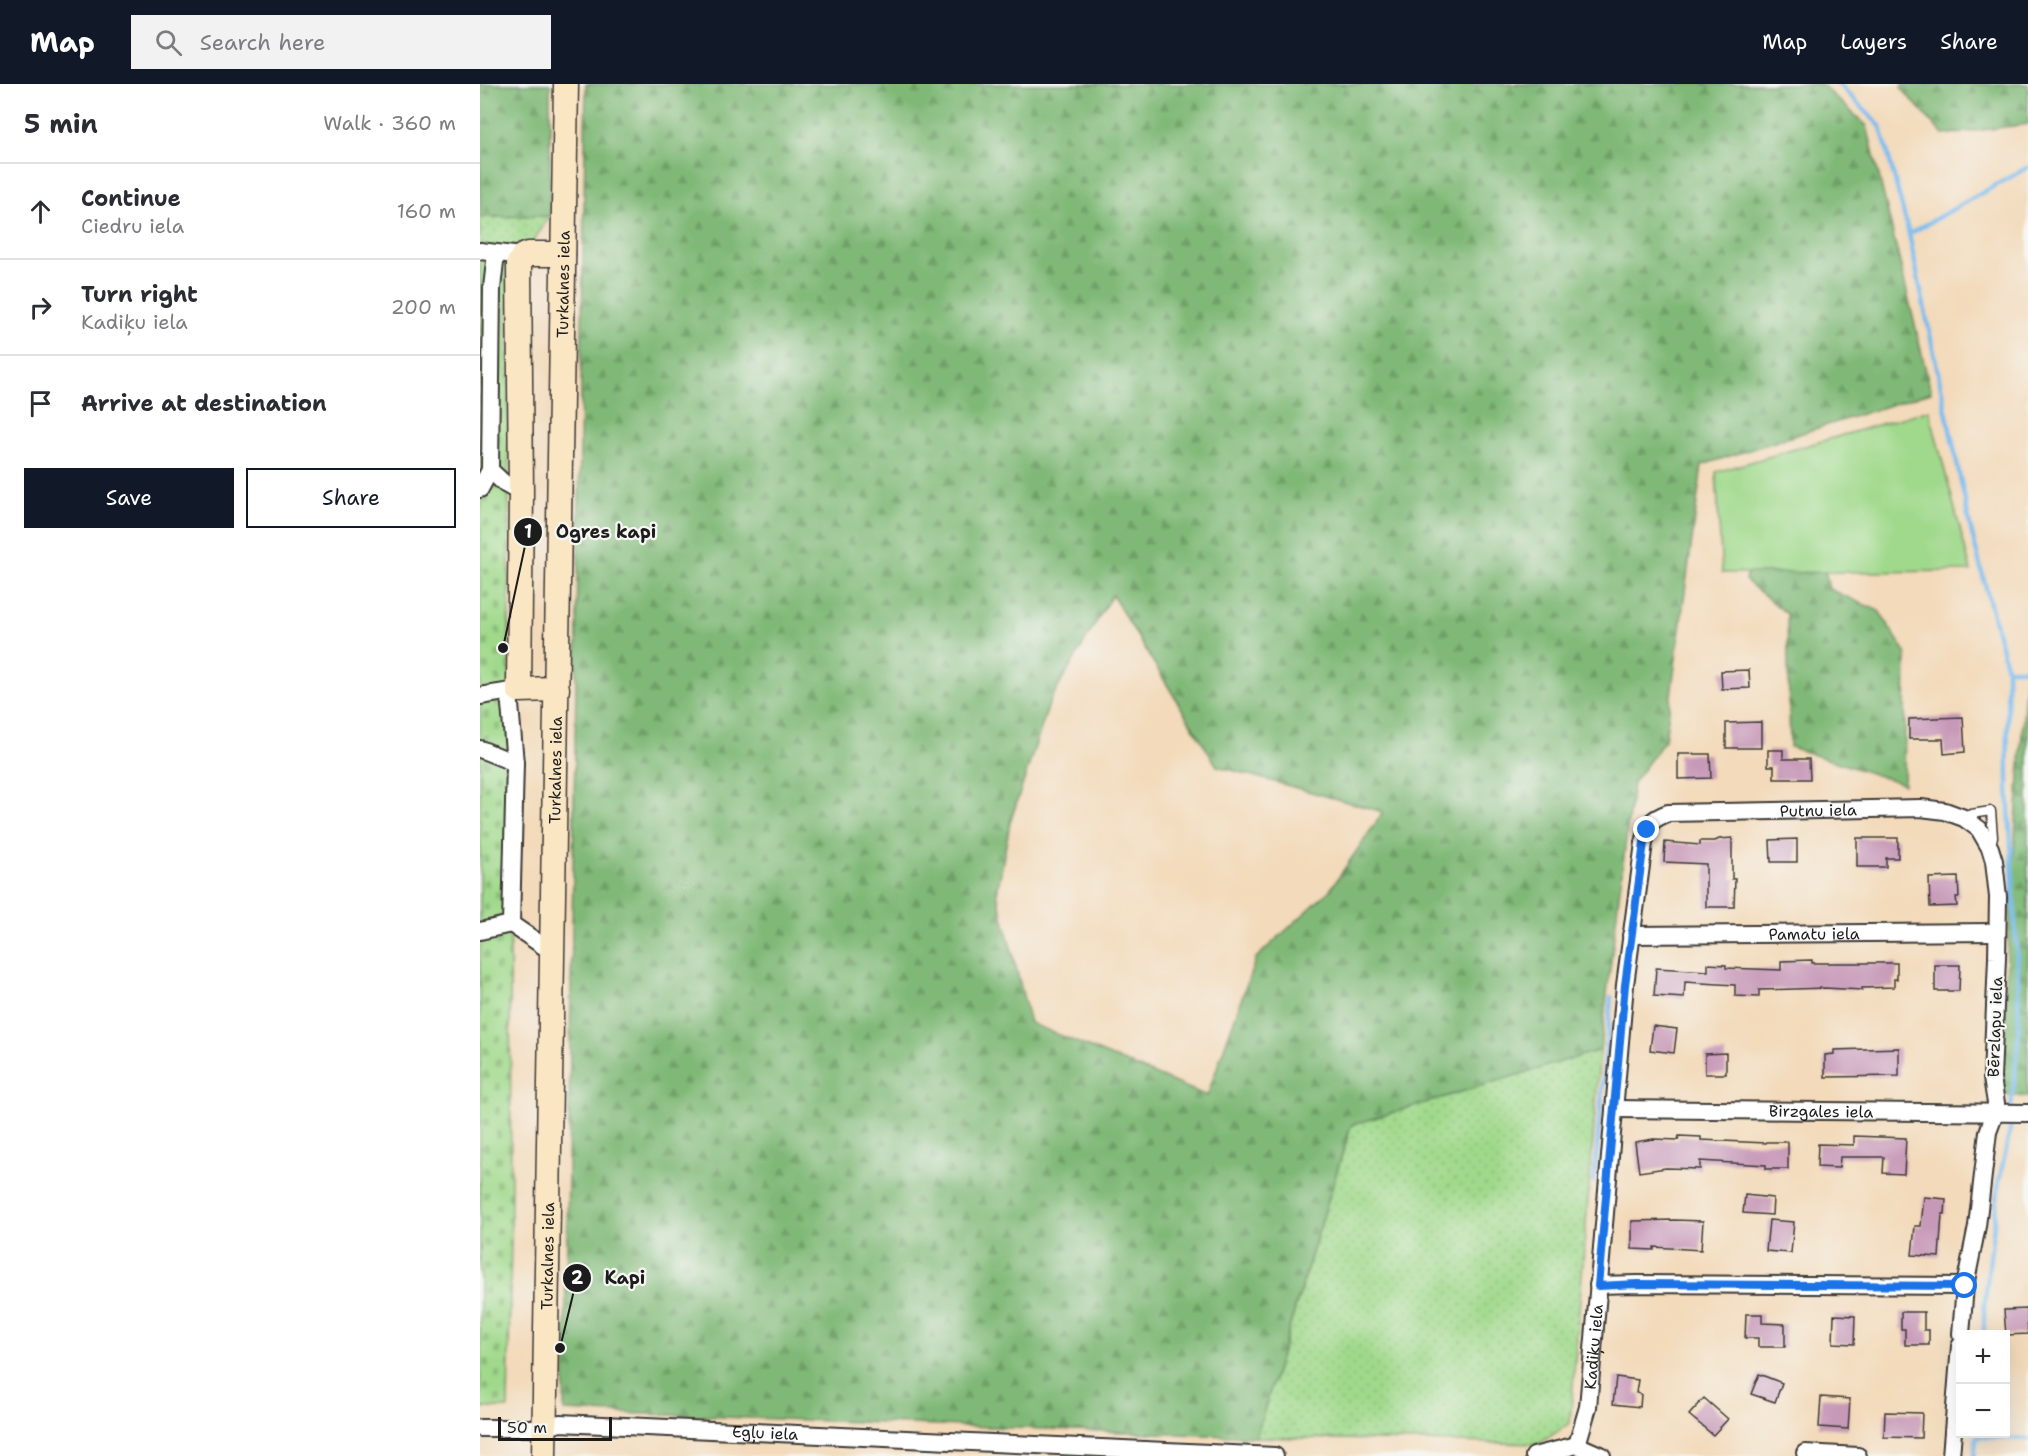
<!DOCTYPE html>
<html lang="en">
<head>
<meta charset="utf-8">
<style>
  :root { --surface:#fff; --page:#f2f2f3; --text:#2b2b33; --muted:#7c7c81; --line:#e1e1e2; --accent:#111827 }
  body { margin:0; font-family:"Shantell Sans",sans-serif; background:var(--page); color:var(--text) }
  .controls { position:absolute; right:18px; bottom:18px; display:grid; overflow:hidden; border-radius:0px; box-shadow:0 6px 24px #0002 }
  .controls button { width:54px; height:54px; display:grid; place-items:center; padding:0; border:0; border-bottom:2px solid var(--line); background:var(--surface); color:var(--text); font:30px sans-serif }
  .scale { position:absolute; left:18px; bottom:15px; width:114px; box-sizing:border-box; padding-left:6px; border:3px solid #1c1c1c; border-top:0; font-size:16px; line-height:21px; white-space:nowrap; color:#1c1c1c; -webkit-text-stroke:4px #f6f6f2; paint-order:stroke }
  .stop { position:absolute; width:18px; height:18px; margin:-14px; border:4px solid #1a73e8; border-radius:50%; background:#fff }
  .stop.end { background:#1a73e8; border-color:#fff; box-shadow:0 2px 6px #0008 }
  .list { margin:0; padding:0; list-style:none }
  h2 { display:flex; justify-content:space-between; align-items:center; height:78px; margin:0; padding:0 24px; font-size:26px }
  h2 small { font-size:20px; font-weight:400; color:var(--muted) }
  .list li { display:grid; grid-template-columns:39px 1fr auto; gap:18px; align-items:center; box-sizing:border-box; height:96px; padding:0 24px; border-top:2px solid var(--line) }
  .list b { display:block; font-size:22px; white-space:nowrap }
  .list p { margin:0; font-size:20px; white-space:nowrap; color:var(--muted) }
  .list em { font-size:20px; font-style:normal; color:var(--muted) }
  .actions { display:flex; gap:12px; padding:18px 24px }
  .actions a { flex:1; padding:14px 0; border:2px solid var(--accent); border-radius:0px; text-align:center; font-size:21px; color:var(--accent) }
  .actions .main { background:var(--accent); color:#fff }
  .icon { flex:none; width:33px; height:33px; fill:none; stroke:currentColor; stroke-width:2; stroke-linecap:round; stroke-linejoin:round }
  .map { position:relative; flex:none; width:1548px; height:1372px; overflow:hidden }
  header { display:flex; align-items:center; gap:36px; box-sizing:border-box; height:84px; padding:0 30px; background:var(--accent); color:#fff }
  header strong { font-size:28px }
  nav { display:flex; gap:33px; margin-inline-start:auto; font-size:21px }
  .search { width:420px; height:54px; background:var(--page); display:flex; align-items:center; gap:15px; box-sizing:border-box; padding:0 21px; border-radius:0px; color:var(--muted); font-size:22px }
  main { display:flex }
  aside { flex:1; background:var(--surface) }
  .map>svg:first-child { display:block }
</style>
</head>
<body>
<header>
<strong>Map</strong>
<div class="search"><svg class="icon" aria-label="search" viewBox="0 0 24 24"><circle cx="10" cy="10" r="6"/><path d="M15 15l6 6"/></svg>Search here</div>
<nav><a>Map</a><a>Layers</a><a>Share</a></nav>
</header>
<main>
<aside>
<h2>5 min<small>Walk · 360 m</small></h2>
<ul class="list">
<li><svg class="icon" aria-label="ahead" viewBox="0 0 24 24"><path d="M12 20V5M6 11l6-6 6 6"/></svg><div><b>Continue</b><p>Ciedru iela</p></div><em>160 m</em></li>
<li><svg class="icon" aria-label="right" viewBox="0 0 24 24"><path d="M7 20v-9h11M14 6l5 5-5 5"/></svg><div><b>Turn right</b><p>Kadiķu iela</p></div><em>200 m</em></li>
<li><svg class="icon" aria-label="arrive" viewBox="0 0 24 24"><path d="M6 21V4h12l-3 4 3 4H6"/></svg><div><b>Arrive at destination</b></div></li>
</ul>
<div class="actions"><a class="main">Save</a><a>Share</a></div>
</aside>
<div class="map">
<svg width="1548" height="1372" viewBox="0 0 1548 1372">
  <defs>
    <pattern id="grass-dots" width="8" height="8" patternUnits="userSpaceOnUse" patternTransform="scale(1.5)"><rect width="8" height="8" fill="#a0d98b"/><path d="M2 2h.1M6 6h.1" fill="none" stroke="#89ba77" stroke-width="1.8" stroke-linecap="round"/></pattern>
    <pattern id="forest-firs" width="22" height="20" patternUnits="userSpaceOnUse" patternTransform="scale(1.5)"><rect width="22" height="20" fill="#80b977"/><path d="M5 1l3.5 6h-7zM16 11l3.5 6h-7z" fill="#6e9e66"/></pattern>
    <pattern id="cemetery-stones" width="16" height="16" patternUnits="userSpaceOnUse" patternTransform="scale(1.5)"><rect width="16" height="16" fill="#a0d98b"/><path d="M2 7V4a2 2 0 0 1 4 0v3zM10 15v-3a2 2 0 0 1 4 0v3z" fill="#89ba77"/></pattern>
  </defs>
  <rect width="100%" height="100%" fill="#f6f6f2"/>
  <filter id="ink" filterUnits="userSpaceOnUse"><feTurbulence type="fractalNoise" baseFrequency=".0167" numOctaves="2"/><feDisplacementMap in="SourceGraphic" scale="12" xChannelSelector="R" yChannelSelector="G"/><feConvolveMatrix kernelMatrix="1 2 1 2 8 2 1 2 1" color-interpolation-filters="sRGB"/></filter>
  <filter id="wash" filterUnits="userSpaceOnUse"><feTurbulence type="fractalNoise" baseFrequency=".008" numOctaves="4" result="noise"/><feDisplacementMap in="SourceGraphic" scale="24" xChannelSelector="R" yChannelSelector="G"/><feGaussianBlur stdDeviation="1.35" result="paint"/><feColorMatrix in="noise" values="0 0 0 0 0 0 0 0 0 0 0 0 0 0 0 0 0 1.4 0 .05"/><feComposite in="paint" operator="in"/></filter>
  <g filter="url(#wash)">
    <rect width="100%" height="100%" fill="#f3daba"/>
    <g fill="url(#grass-dots)" stroke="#5e7a54" stroke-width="1.5">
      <path d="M70 132 43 172 0 169V133Z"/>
      <path d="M1120 966 1090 1339 1059 1360 776 1353 871 1041Z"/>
    </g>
    <g fill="url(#forest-firs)" stroke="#4e6a4a" stroke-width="1.5" fill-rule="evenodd">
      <path d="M0 0H70V132L0 133Z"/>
      <path d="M106 0H1341L1387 42 1451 308 1222 381 1185 656 1153 699 1120 966 871 1041 776 1353 84 1327ZM632 511 737 682 903 728 850 806 776 874 727 1012 550 939 517 809 530 739 570 617Z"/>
      <path d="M1423 0H1548V40L1463 51 1421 4Z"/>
      <path d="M1282 444 1337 453 1349 505 1399 527 1426 569 1424 700 1310 663 1307 530 1265 496Z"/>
      <path d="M1546 590H1548V1013L1523 1011 1527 871Z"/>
    </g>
    <path fill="url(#cemetery-stones)" stroke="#5e7a54" stroke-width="1.5" d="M0 168 28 170 31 1152 28 1324H0Z"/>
    <path fill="#a0d98b" stroke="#5e7a54" stroke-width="1.5" d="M1449 326 1491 487 1242 489 1236 388Z"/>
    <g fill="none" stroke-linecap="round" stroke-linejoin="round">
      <g stroke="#78bcef" stroke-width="4.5">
        <path d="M1359 0 1401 43 1429 150 1491 446 1527 585 1528 704 1538 896 1539 949 1531 1024"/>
        <path d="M1429 150 1548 83"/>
        <path d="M1527 585H1548"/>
        <path d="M1114 1097 1131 913"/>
        <path d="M1504 1250V1225L1519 1097 1530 1047 1531 1032"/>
        <path d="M1497 1353 1548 1355"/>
        <path d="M1494 1372 1497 1352"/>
      </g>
    </g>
    <g id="blocks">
      <g fill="#c799b8">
        <path d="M1269 586 1270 604 1242 605 1241 587Z"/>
        <path d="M1483 633 1485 668 1464 670 1463 655H1429V635Z"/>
        <path d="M1281 638V664H1246V639Z"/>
        <path d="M1288 666H1303V675H1329L1330 695H1294V682H1288Z"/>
        <path d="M1198 670H1230L1231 694 1198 695Z"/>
        <path d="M1252 754V795H1255L1254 823H1226V780L1184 778 1185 758 1220 761V757H1235L1239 755Z"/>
        <path d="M1377 754H1418V774H1406V783H1377Z"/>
        <path d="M1317 755V778H1291L1290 756Z"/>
        <path d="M1478 793 1479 813H1476L1477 822 1450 823 1449 794Z"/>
        <path d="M1332 876V879H1417V895H1414V903L1382 904V906L1345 904 1279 906V913L1255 912V901L1205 898 1204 914 1174 912 1176 884 1228 887V880L1246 881V884L1301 886V877Z"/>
        <path d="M1455 881H1480L1479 907H1455Z"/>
        <path d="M1173 942 1197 945 1194 969 1170 966Z"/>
        <path d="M1419 964V992L1345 993V971L1354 970V966Z"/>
        <path d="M1246 969V990H1225V970Z"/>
        <path d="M1199 1052 1221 1053V1056L1286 1059V1058H1308V1085H1286V1081L1220 1077V1085L1186 1084 1159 1088 1155 1058 1173 1055 1198 1056Z"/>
        <path d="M1374 1052 1426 1054 1424 1090 1403 1089 1404 1073H1360L1359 1084 1337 1083 1338 1060 1374 1061Z"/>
        <path d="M1265 1111 1293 1114 1292 1131 1263 1129Z"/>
        <path d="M1444 1113 1466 1115 1465 1130H1462L1459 1173 1432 1171 1435 1142H1441Z"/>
        <path d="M1194 1136 1223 1137 1221 1166 1174 1163V1166L1152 1165V1137Z"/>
        <path d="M1289 1136 1314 1138 1311 1169 1286 1167Z"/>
        <path d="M1547 1225 1548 1250 1526 1251 1524 1226Z"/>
        <path d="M1421 1228H1444V1246H1449V1261H1425V1245H1421Z"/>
        <path d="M1266 1230H1282V1239L1305 1240V1263H1278V1254H1265Z"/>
        <path d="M1354 1231 1375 1232 1374 1260 1353 1259Z"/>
        <path d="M1279 1290 1302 1299 1295 1318 1271 1310Z"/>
        <path d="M1136 1293 1158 1296 1156 1309 1161 1310 1160 1323 1133 1320Z"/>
        <path d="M1341 1313 1370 1315 1368 1345 1339 1343Z"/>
        <path d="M1224 1314 1248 1335 1233 1351 1209 1331Z"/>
        <path d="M1405 1328 1442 1329 1441 1354 1404 1353Z"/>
      </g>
    </g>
  </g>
  <g filter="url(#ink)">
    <use href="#blocks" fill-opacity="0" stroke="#3c3834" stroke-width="1.5"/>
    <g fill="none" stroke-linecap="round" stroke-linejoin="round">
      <defs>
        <path id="lane" d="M1484 734 1491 730 1511 727 1513 753 1510 763"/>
        <g id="street">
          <path d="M0 167 43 172"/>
          <path d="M10 386 25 400 41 409"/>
          <path d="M0 405 10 386 12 204 16 169"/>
          <path d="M29 609 35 679 31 840 72 868"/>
          <path d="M0 612 38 606"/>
          <path d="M0 665 35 679"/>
          <path d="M0 847 31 840"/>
          <path id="s1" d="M1151 851 1517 848"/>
          <path id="s2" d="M1134 1025 1548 1029"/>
          <path d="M1118 1201 1157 1200 1485 1202"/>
          <path id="s3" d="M0 1344H64L80 1339 795 1372"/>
          <path id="s4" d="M1097 1361 1108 1323 1145 901 1164 759C1169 740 1169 736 1188 729L1441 724 1465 727 1484 734 1499 745 1510 764 1514 777 1518 813 1517 874 1512 994 1516 1019 1515 1029 1508 1048 1497 1142 1485 1202 1481 1250"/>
          <path d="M1097 1361 1122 1372"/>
          <path d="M1325 1369 1378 1372"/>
          <path d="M1054 1372 1097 1361"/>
          <path d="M1471 1372 1480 1262"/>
        </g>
        <g id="secondary">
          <path d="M77 605 39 606 41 409 39 179 43 172 48 170H83"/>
          <path id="s5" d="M64 1372 86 0"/>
        </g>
      </defs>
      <use href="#lane" stroke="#3c3834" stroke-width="11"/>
      <use href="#street" stroke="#3c3834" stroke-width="20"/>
      <use href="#secondary" stroke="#3c3834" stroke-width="27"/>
      <use href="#lane" stroke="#fff" stroke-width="8"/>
      <use href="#street" stroke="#fff" stroke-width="16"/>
      <use href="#secondary" stroke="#fbe6c4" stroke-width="24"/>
    </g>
  </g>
  <g fill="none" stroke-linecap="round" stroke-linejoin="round" filter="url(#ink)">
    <path stroke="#1a73e8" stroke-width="8" d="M1167 746 1164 759 1145 901 1118 1202 1157 1200 1485 1202"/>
  </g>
  <g text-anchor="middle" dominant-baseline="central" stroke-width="4.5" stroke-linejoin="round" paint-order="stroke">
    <g font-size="16" fill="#1c1c1c" stroke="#f6f6f2">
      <text stroke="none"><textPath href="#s5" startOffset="1172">Turkalnes iela</textPath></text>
      <text stroke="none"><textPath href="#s5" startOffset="686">Turkalnes iela</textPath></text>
      <text stroke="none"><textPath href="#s4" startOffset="798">Putnu iela</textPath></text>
      <text stroke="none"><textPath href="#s1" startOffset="183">Pamatu iela</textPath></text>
      <text transform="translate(1515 943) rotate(-88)">Bērzlapu iela</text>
      <text stroke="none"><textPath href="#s2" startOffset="207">Birzgales iela</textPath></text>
      <text stroke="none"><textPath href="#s5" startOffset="200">Turkalnes iela</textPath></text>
      <text stroke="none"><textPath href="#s4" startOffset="100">Kadiķu iela</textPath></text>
      <text stroke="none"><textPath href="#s3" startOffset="286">Egļu iela</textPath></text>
    </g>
  </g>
  <path fill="none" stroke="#1c1c1c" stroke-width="2" d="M23 564L48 448M80 1264L97 1194"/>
  <g fill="#1c1c1c" stroke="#f6f6f2" stroke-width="2">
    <circle cx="23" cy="564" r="6"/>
    <circle cx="80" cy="1264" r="6"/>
    <circle cx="48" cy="448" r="15"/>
    <circle cx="97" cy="1194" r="15"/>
  </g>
  <g font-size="18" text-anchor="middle" font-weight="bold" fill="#fff">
    <text x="48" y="454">1</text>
    <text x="97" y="1200">2</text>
  </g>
  <g font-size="18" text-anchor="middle" font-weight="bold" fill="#1c1c1c" stroke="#f6f6f2" stroke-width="4.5" stroke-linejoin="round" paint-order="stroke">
    <text x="126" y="454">Ogres kapi</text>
    <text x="145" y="1200">Kapi</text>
  </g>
</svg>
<div class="controls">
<button>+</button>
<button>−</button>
</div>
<div class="scale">50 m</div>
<div class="stop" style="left:1485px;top:1202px"></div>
<div class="stop end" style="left:1167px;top:746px"></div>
</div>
</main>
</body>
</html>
